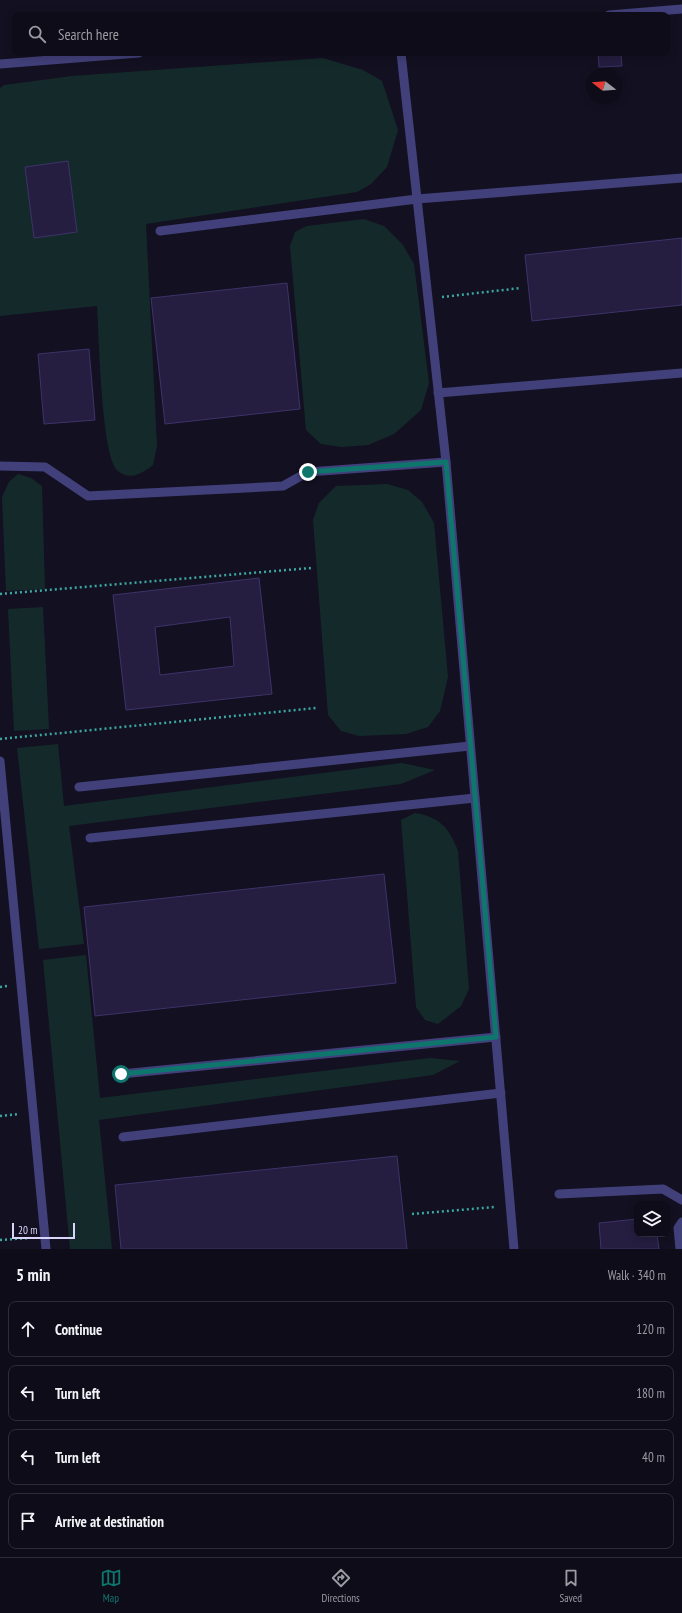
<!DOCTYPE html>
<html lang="en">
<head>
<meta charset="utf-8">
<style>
  :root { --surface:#0e0c19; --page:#171522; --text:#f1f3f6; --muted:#9b9ba2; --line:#2e2c38; --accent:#0f766e }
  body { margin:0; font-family:"PT Sans Narrow",sans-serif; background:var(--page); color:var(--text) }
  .controls { position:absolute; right:12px; bottom:12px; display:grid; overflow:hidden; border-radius:8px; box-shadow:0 2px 10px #0003 }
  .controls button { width:36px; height:36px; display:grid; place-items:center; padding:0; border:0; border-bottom:1px solid var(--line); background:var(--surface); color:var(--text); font:20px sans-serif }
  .compass { position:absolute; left:586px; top:68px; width:36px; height:36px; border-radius:50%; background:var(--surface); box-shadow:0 2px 10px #0003; rotate:287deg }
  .scale { position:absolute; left:12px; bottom:10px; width:63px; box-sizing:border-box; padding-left:4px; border:2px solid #d9d5fa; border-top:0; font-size:11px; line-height:14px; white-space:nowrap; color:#d9d5fa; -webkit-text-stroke:3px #131021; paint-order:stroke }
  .stop { position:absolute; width:12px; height:12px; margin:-9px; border:3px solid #0f766e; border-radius:50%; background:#fff }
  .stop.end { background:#0f766e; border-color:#fff; box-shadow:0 1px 4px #0008 }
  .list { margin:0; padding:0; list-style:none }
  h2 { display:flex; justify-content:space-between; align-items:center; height:52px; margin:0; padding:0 16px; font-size:17px }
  h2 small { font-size:13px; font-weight:400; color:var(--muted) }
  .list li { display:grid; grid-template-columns:26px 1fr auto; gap:12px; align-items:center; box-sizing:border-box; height:56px; margin:0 8px 8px; padding:0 8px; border:1px solid var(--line); border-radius:8px }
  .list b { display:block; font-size:15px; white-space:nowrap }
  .list em { font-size:13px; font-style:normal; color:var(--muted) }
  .icon { flex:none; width:22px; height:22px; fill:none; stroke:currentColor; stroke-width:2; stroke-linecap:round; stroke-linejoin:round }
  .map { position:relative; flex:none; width:682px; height:1249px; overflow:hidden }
  .search { position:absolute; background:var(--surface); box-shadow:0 2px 10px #0003; left:12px; right:12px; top:12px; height:44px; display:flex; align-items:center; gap:10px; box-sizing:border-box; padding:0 14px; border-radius:8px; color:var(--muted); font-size:15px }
  .sheet { height:308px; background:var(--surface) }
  nav { display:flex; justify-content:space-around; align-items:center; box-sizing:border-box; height:56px; border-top:1px solid var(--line); background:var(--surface); font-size:11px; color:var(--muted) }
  nav a { display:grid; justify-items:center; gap:2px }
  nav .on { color:var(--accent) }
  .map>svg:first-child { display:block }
</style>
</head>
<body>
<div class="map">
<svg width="682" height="1249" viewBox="0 0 682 1249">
  <rect width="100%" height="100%" fill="#131021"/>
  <g fill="#142a2a">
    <path d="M323 58 363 70 382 81 398 130 387 167 371 184 357 192 146 224 157 446 153 465C143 473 130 481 118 471 101 458 99 333 97 306L0 316V88L4 85 72 76Z"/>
    <path d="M364 219 384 226 403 245 414 264 429 383 421 410 394 434 368 445 342 447 321 444 306 430 290 246 295 232 307 226Z"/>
    <path d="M18 474 31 478 42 486 45 589 6 591 2 497 9 482Z"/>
    <path d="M387 484 408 490 422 502 434 523 448 677 440 711 428 727 406 734 359 736 341 731 328 715 313 520 319 503 336 486Z"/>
    <path d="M43 607 49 729 14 731 8 609Z"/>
    <path d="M58 744 64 806 402 763 435 770 401 784 69 826 84 944 39 949 17 748Z"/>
    <path d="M415 813C440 817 449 828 458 851L469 989 461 1006 438 1024 425 1020 416 1007 401 820Z"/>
    <path d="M86 955 100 1098 430 1058 460 1061 433 1075 99 1120 112 1249H70L43 960Z"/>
  </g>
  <g fill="#251e40" stroke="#3d3369" fill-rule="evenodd">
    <path d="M598 53H621L622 66 599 67Z"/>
    <path d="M68 161 77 232 34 238 25 167Z"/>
    <path d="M682 238V305L532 321 525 255Z"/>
    <path d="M287 283 300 409 165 424 151 298Z"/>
    <path d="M89 349 95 420 44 424 38 354Z"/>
    <path d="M259 578 272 694 126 710 113 595ZM230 617 234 666 160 675 155 627Z"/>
    <path d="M384 874 396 983 95 1016 84 907Z"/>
    <path d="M397 1156 407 1249H121L115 1185Z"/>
    <path d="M637 1219V1234H657L659 1249H601L599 1223Z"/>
  </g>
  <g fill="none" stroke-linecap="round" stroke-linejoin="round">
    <g stroke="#3ba8a1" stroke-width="2.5" stroke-dasharray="2 3" stroke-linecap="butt">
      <path d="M442 297 521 288"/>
      <path d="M0 594 311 568"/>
      <path d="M0 739 316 708"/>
      <path d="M0 987 7 986"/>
      <path d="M0 1116 19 1114"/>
      <path d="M412 1214 495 1207"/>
      <path d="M0 1240 29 1238"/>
    </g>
    <g stroke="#42407b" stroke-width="9">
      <path d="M609 15 682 9"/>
      <path d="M401 53 446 462 514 1249"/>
      <path d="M0 64 139 53"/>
      <path d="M160 231 417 199 682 178"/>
      <path d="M438 393 682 373"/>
      <path d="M0 466 45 467 88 496 283 486 308 472 446 462"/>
      <path d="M0 761 46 1249"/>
      <path d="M79 787 470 746"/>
      <path d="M90 838 475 798"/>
      <path d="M121 1074 496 1037"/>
      <path d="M123 1137 501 1093"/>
      <path d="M559 1194 663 1189 682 1200"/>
      <path d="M680 1249 678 1228 682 1222"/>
    </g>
  </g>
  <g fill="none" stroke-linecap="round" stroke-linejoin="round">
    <path stroke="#0f766e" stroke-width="5" d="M121 1074 496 1037 446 462 308 472"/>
  </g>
</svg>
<div class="controls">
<button><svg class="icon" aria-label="layers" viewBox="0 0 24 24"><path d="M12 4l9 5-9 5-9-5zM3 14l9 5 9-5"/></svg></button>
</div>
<svg class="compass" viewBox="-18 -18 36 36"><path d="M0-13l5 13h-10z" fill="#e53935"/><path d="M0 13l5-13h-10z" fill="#9b9ba2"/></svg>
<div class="scale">20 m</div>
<div class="stop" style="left:121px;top:1074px"></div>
<div class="stop end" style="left:308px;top:472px"></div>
<div class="search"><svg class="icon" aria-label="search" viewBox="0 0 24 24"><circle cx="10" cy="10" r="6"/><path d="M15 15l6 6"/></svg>Search here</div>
</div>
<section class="sheet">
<h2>5 min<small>Walk · 340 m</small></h2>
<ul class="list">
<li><svg class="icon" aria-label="ahead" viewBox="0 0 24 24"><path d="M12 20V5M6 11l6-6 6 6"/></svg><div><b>Continue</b></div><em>120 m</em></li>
<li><svg class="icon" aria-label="left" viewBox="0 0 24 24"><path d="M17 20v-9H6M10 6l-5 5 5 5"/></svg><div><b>Turn left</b></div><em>180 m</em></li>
<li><svg class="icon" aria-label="left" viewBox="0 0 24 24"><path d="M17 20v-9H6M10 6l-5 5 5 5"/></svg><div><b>Turn left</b></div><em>40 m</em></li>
<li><svg class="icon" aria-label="arrive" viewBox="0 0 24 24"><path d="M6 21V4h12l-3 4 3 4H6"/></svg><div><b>Arrive at destination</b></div></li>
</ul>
</section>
<nav>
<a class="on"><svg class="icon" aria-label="map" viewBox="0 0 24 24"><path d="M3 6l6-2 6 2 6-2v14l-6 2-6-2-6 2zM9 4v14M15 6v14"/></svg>Map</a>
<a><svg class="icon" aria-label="directions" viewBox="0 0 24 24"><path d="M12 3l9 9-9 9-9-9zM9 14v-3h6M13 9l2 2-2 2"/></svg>Directions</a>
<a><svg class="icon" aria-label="saved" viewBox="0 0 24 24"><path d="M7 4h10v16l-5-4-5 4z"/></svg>Saved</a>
</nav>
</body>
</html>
